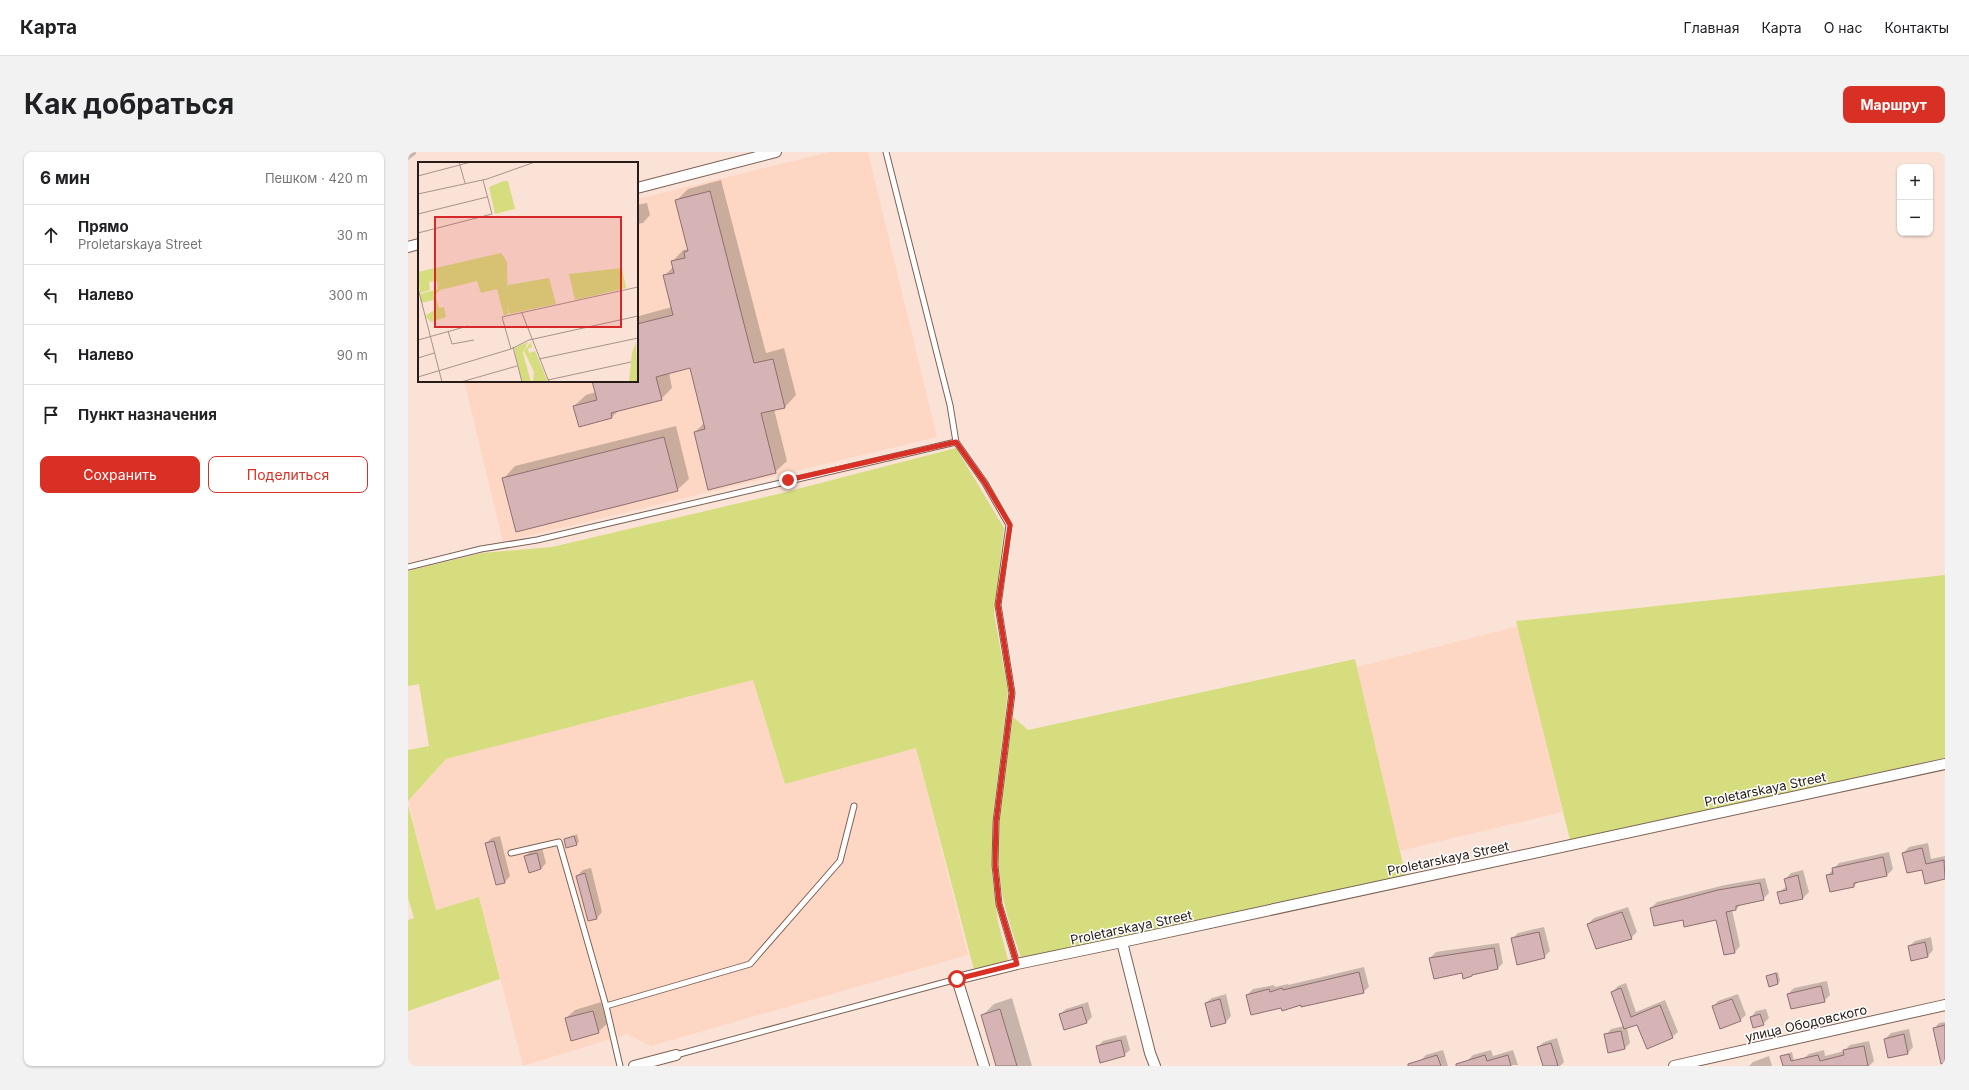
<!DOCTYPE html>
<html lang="ru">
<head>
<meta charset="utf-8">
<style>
  :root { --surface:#fff; --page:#f2f2f2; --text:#202124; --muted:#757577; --line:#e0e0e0; --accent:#d93025 }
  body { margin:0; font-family:Inter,sans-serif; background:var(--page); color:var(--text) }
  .controls { position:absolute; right:12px; top:12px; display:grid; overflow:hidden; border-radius:8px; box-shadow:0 1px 3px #0004 }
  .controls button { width:36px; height:36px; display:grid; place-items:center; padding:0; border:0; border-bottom:1px solid var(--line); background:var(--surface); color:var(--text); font:20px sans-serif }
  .stop { position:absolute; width:12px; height:12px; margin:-9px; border:3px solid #d93025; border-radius:50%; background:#fff }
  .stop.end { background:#d93025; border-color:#fff; box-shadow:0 1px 4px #0008 }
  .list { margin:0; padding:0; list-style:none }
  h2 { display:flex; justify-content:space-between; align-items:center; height:52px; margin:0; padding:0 16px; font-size:17px }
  h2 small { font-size:13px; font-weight:400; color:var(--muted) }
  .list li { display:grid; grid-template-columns:26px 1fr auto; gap:12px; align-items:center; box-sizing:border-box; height:60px; padding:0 16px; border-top:1px solid var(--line) }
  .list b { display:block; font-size:15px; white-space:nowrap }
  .list p { margin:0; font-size:13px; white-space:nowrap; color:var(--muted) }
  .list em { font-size:13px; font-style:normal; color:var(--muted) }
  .actions { display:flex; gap:8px; padding:12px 16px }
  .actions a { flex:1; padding:9px 0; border:1px solid var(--accent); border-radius:8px; text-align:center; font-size:14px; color:var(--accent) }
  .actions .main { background:var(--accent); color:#fff }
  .icon { flex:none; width:22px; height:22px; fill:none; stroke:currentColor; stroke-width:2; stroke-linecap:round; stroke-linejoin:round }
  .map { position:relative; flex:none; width:1537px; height:914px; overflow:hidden; border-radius:8px }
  header { display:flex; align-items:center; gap:24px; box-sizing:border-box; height:56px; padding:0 20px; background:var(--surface); border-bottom:1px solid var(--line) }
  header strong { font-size:19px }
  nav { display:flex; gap:22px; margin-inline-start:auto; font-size:14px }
  .intro { display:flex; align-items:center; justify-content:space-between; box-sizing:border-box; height:96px; padding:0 24px }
  h1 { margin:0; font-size:28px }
  .button { padding:10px 18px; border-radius:8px; background:var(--accent); color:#fff; font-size:14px; font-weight:700 }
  main { display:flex; gap:24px; padding:0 24px }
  aside { flex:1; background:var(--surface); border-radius:8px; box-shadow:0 1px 3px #0004 }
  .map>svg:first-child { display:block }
</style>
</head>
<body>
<header>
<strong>Карта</strong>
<nav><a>Главная</a><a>Карта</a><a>О нас</a><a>Контакты</a></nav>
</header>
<div class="intro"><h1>Как добраться</h1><a class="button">Маршрут</a></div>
<main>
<aside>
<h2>6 мин<small>Пешком · 420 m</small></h2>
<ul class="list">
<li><svg class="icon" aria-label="ahead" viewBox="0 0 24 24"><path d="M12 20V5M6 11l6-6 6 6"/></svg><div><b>Прямо</b><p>Proletarskaya Street</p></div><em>30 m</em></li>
<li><svg class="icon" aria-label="left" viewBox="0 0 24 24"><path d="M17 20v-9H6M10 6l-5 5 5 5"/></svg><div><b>Налево</b></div><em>300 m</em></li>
<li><svg class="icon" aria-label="left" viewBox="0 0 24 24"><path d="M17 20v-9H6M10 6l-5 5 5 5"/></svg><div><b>Налево</b></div><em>90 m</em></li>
<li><svg class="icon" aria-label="arrive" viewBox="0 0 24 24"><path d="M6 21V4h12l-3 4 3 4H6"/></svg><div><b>Пункт назначения</b></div></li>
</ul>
<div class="actions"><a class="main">Сохранить</a><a>Поделиться</a></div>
</aside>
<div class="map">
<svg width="1537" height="914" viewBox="0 0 1537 914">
  <rect width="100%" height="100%" fill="#fbe2d6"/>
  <g fill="#fdd7c4">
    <path d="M422 0H460L529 285 95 390 56 229H229V47Z"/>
    <path d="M1111 474 1154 660 992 699 949 515Z"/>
    <path d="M345 528 377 632 508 596 560 803 243 894 219 882 115 914 71 745 28 758 0 649 38 607Z"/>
  </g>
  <g fill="#d6dd7f">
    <path d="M548 296 596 376 586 461 600 539 584 673V723L590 770 600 808 566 818 508 596 377 632 345 528 38 607 0 649V598L21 594 11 532 0 534V419L74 401 144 395 370 342Z"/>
    <path d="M1537 423V606L1162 688 1108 469Z"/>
    <path d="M947 507 998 725 613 806C607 787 600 769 596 750 582 689 597 625 605 565L620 578Z"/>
    <path d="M0 653 28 758 71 745 92 827 0 859V768L6 766 0 746Z"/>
  </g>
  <g fill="#0003">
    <path d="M0 0H8V2L0 8Z"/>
    <path d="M313 28 358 201 376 196 388 243 377 255 366 257 379 309 367 320 287 280 297 270 283 215 261 220 264 236 253 247 211 258 204 265 166 254 178 243 188 240 185 229H229V157L231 164 264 155 256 124 265 115 264 110 275 98 281 97 269 48 280 37Z"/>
    <path d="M239 51 242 63 235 71 229 72V53Z"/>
    <path d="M268 274 281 327 269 338 96 326 107 314Z"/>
    <path d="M169 682 171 690 168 692 157 687Z"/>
    <path d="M92 684 102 724 97 730 89 732 78 691 84 686Z"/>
    <path d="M1520 691 1523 707 1537 704V726L1518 731 1515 717 1495 701 1501 695Z"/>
    <path d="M134 696 138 711 133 717 117 704 123 699Z"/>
    <path d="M1481 700 1485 717 1479 723 1451 729 1446 734 1419 724 1431 711Z"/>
    <path d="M183 716 194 760 189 766 169 724 175 718Z"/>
    <path d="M1395 718 1401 740 1395 746 1372 751 1370 741 1379 734 1377 727 1383 721Z"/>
    <path d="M1357 726 1361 741 1355 747 1333 752 1328 757 1324 758 1332 794 1327 800 1309 767H1276L1243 756 1249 750 1317 733Z"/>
    <path d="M1220 755 1229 780 1223 786 1180 772 1186 766Z"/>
    <path d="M1136 775 1142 799 1136 805 1104 787 1110 781Z"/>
    <path d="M1523 785 1525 798 1520 804 1504 807 1501 794 1507 789Z"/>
    <path d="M1091 791 1095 811 1090 816 1066 821 1064 824 1022 806 1028 800Z"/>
    <path d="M956 815 961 835 955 840 874 855 839 843 845 837 866 833 867 835 880 832V833Z"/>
    <path d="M1370 820 1372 829 1370 831 1359 824Z"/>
    <path d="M1419 829 1422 843 1416 849 1380 842 1386 836Z"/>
    <path d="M1218 831 1228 860 1257 848 1270 880 1264 885 1230 872 1219 875 1222 891 1217 896 1198 883 1203 877 1216 874 1204 840 1210 834Z"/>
    <path d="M818 842 823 864 818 870 798 851 804 846Z"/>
    <path d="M1330 842 1338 863 1332 868 1305 855 1310 849Z"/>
    <path d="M604 846 624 914H589L575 863 586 852Z"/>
    <path d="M193 850 199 872 190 880 158 866 167 858Z"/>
    <path d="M680 850 684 865 679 870 652 862 658 857Z"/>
    <path d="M1358 857 1361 866 1355 872 1343 865 1348 859Z"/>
    <path d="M1537 870V894L1526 877 1531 871Z"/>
    <path d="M1501 877 1505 895 1500 901 1481 905 1477 887 1483 881Z"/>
    <path d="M718 883 722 898 716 903 689 895 695 889Z"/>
    <path d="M1149 886 1156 910 1152 914H1136L1130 895 1136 890Z"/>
    <path d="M1461 889 1466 909 1461 914H1397L1395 907 1401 902 1416 898 1417 904 1436 899 1442 893Z"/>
    <path d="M1035 898 1040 914H1014L1012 909 1018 903Z"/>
    <path d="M1083 898 1085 904 1105 898 1110 913 1061 914 1059 909 1065 903Z"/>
    <path d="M1384 900 1387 914H1376L1373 904Z"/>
    <path d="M1361 904 1364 914H1341L1345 910Z"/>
  </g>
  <g fill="#d6b3b5" stroke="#8e6f70">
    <path d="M302 39 346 211 365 207 377 256 353 261 368 321 300 338 286 280 297 277 282 216 248 225 254 248 203 261 204 266 171 275 165 254 189 248 184 229H229V172L265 163 255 123 266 121 263 109 277 106 276 100 280 99 267 48Z"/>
    <path d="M256 285 270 339 108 380 94 326Z"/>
    <path d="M166 684 169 693 158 696 156 687Z"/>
    <path d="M86 689 97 731 88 733 77 691Z"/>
    <path d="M1514 696 1518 712 1536 708 1537 727 1517 732 1514 718 1499 721 1494 701Z"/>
    <path d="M129 701 133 717 121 721 116 704Z"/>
    <path d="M1475 705 1479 724 1446 731V735L1422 740 1418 723 1425 722 1424 716Z"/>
    <path d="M177 721 189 767 180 769 168 724Z"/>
    <path d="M1390 723 1395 747 1372 752 1369 740 1379 738 1376 727Z"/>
    <path d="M1352 731 1356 748 1328 754V758L1318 760 1327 801 1316 803 1308 768 1276 775 1275 768 1246 774 1242 756 1310 738Z"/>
    <path d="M1214 760 1224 787 1188 797 1179 772Z"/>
    <path d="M1131 780 1137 806 1109 813 1103 786Z"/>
    <path d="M1517 790 1520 805 1503 809 1500 794Z"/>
    <path d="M1086 796 1090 817 1064 823V824L1055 827 1054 821 1026 827 1021 806Z"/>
    <path d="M951 820 956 841 893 855V853L874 859 873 856 843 863 838 843 861 837 862 840 874 836 875 838Z"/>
    <path d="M1368 821 1370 832 1361 835 1358 824Z"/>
    <path d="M1413 834 1417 850 1383 857 1379 842Z"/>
    <path d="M1213 836 1223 865 1252 853 1265 886 1239 897 1229 873 1216 877 1203 840Z"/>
    <path d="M812 847 818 871 803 875 797 851Z"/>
    <path d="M1324 847 1333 869 1312 877 1304 854Z"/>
    <path d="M674 855 679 871 656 878 651 862Z"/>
    <path d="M592 857 609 914H588L573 863Z"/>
    <path d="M185 859 191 881 163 889 157 866Z"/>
    <path d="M1352 862 1356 873 1345 876 1342 865Z"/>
    <path d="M1537 873V912H1533L1525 876Z"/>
    <path d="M1213 879 1217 897 1200 901 1196 882Z"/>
    <path d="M1496 882 1500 902 1480 906 1476 887Z"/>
    <path d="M713 888 717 904 692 911 688 894Z"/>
    <path d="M1143 891 1150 914H1135L1129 895Z"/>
    <path d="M1456 894 1460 914H1375L1372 904 1381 902 1383 909 1410 903 1412 909 1436 903 1435 898Z"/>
    <path d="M1029 903 1033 914H1000V912Z"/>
    <path d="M1077 903 1079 909 1100 903 1103 914H1048V912Z"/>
  </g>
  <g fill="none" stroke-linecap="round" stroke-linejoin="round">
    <defs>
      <g id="service">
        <path d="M478 0 542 253 548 290 577 331 601 373 590 453 604 541 588 670 587 713 591 752 609 812"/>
        <path d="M0 415 73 397 129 388 548 290"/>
        <path d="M103 701 151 690 198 854 212 914"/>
        <path d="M198 854 342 812 432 709 446 654"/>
        <path d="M268 903 549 827"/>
      </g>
      <g id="minor">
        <path d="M229 36 368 0"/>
        <path d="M0 95 11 92"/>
        <path d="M714 790 742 901 747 914"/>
        <path d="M226 914 268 903"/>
        <path d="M576 914 549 827 609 812 714 790 1537 612"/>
        <path d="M1266 914 1537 853"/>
      </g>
    </defs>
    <use href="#service" stroke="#7c6255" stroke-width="7"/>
    <use href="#minor" stroke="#7c6255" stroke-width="12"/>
    <use href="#service" stroke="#fff" stroke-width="5"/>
    <use href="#minor" stroke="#fff" stroke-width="10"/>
  </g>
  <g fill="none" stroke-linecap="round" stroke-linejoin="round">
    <path stroke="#d93025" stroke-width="5" d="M380 328 548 290 577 331 602 373 590 453 604 541 588 670 587 713 591 752 609 812 549 827"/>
  </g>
  <g text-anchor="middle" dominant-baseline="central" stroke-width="3" stroke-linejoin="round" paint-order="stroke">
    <g font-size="13" fill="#271c17" stroke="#fff">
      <text transform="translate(1357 637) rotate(-12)">Proletarskaya Street</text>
      <text transform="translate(1040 706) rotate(-12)">Proletarskaya Street</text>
      <text transform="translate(723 775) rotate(-12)">Proletarskaya Street</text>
      <text transform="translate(1398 871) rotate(-13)">улица Ободовского</text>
    </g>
  </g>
  <g transform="translate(10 10)">
    <rect width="220" height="220" fill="#fbe2d6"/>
    <path d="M86 19H90L97 47 77 52 71 25ZM83 91 89 100 90 152 86 154 79 127 63 131 59 119 22 128 17 133 21 146 26 145 28 155 13 160 7 154 18 147 15 138 3 141 2 132 20 127 19 119 11 120 12 128 2 131 0 110ZM204 106 208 126 157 138 151 112ZM131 116 138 142 91 152 89 136 90 123ZM110 180 105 191 113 220H104L96 186ZM113 180 114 185 110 187 111 191 117 189 130 220H115L116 210 106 189ZM218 180 220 220H211L214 191Z" fill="#d6dd7f"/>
    <path fill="none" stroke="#a6938a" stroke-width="1" d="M41 0 47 21M0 14 53 0M0 32 69 17 117 0M0 52 69 35M0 71 74 52 65 18M0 126 24 220M104 151 131 220M30 169 34 182 56 178M0 178 50 164M95 185 104 220M93 187 84 155 220 125M0 196 16 191M121 197 220 176M0 215 93 187 111 178 220 154M130 218 213 200M43 220 99 204"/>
    <path fill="#d62828" fill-opacity="0.15" stroke="#d62828" stroke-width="2" d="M17 55H203V165H17Z"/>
    <rect width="220" height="220" fill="none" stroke="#271c17" stroke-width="2"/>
  </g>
</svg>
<div class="controls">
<button>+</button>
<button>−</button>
</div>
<div class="stop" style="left:549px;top:827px"></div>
<div class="stop end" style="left:380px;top:328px"></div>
</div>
</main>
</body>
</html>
